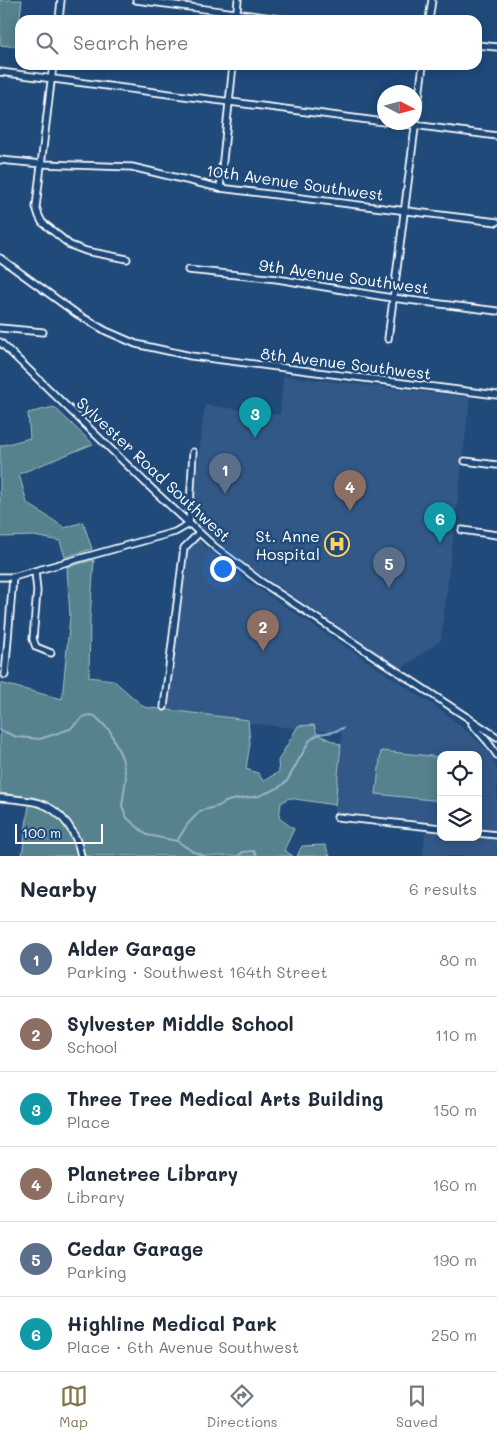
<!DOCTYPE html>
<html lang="en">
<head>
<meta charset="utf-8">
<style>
  :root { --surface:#fff; --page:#f2f2f3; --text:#1f2937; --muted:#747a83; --line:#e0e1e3; --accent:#84754c }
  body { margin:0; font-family:Mali,sans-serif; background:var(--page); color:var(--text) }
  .controls { position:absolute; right:15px; bottom:15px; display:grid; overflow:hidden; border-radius:10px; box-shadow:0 2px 12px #0003 }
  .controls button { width:45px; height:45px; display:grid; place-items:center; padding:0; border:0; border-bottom:1px solid var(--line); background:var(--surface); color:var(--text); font:25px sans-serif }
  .compass { position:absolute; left:377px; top:85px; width:45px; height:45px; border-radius:50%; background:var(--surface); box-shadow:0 2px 12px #0003; rotate:96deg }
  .scale { position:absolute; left:15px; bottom:12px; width:88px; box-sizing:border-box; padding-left:5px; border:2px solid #fff; border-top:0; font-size:14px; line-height:18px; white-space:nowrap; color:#fff; -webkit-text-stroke:4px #1f4a7a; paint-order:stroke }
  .you { position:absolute; left:222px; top:568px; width:18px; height:18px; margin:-12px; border:4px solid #fff; border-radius:50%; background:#1a73e8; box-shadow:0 0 0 8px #1a73e833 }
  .badge { display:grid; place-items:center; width:32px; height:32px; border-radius:50%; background:var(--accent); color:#fff; font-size:16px; font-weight:700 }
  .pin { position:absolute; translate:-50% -41px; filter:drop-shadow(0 1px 2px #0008) }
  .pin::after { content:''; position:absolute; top:26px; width:18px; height:15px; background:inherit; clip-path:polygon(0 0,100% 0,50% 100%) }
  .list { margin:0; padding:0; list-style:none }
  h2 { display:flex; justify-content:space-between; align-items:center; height:65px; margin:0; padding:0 20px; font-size:21px }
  h2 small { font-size:16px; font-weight:400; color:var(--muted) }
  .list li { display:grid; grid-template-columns:32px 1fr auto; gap:15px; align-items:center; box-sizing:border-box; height:75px; padding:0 20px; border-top:1px solid var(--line) }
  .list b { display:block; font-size:19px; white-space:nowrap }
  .list p { margin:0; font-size:16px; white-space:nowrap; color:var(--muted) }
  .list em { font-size:16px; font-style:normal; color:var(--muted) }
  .icon { flex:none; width:28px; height:28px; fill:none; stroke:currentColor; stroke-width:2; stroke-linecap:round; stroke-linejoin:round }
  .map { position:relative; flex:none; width:497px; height:856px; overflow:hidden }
  .search { position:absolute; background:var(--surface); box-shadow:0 2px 12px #0003; left:15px; right:15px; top:15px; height:55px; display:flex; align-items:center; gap:12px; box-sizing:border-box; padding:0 18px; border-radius:15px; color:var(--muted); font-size:19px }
  .sheet { height:515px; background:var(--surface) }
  nav { display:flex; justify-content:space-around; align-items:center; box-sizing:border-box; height:70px; border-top:1px solid var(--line); background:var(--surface); font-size:14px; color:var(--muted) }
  nav a { display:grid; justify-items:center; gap:2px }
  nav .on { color:var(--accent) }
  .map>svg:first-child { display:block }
</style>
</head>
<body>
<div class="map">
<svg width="497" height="856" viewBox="0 0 497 856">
  <rect width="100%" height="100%" fill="#1f4a7a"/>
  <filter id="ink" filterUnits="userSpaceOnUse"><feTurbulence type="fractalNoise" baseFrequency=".02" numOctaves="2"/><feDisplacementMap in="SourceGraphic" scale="10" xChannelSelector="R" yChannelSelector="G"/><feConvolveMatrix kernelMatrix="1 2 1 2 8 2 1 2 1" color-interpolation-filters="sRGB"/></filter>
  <g filter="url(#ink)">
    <g fill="#315887" fill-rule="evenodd">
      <path d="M283 376 470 397 441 640 401 669 251 568 191 520 205 405 280 415Z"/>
      <path d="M197 539 248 582 444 712 489 751 497 770V856H423L426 821 334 812 342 733 167 715 188 552ZM441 755H478V837H441Z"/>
    </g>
    <g fill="#54828c" stroke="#aac0c6">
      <path d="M0 0H22L16 47 0 45Z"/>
      <path d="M54 407 93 444 19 474 27 503 65 528 83 522 92 549 65 557 60 541 34 536 0 537V446L30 438 28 413Z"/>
      <path d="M94 560 90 619 89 677 113 680 144 707 248 720 250 743 246 769 258 773 263 781 279 772 278 761 298 726 314 725 317 734 341 745 335 805 289 798 281 803 279 818 294 829 284 850 293 856H22L30 797 0 793V683L62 699 70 617 67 567Z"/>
      <path d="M381 751 441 757V801L376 794Z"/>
      <path d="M325 845 330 856H297L302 846Z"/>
    </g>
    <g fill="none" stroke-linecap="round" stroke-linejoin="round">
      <g stroke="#98b2cc" stroke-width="2">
        <path d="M0 730 17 737 40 739 70 729 83 717 89 715 95 716 110 731 122 758 126 777 122 806 127 818 147 835 177 841 192 851 205 856"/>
        <path d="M177 841 187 825 200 811 219 806 225 802 232 800 259 796 278 788 287 781 310 740 319 734 333 732 343 728"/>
        <path d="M238 856 243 852 254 851 257 856"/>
      </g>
      <defs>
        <g id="minor">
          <path d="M136 0 288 20"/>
          <path d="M59 20 61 0"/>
          <path d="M236 20 238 0"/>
          <path d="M429 20 432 0"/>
          <path d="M477 45 497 47"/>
          <path d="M53 65 36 207 39 216 42 222 70 245 86 251 127 259"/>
          <path d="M0 72 384 122"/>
          <path d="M391 122 497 136"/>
          <path d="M0 160 42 164 132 167 220 188 497 222"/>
          <path d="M220 188 233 65"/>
          <path d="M0 258 77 314 106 331 136 344 191 356 497 395"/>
          <path d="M188 270 277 279 392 298 497 311"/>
          <path d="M0 328 43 332"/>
          <path d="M388 339 423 65"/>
          <path d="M0 342 152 489 215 547 260 581 497 737"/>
          <path d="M465 461 497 465"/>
          <path d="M189 524 193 452"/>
          <path d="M462 530 497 535"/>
          <path d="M35 571 37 591 33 639 36 647 51 653"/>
          <path d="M0 577H13L175 532 189 524"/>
          <path d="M5 675 13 577"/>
          <path d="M164 707 184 548 199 533"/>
          <path d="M472 724 488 742 497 755"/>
          <path d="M0 798C13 799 27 800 39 803 62 810 77 833 81 856"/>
          <path d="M337 817 441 828"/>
          <path d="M478 833 497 835"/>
        </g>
      </defs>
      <use href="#minor" stroke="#fff" stroke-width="9"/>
      <use href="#minor" stroke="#1f4a7a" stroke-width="5.5"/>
    </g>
  </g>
  <defs>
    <symbol id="hospital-ring" viewBox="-11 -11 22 22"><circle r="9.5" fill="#1f4a7a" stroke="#ffd166" stroke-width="1.5"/><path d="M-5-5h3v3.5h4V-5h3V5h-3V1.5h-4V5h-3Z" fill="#ffd166"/></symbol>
  </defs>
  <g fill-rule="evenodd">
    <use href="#hospital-ring" x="323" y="530" width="28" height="28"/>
  </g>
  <g text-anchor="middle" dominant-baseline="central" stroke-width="5" stroke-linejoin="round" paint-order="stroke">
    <g font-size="16" fill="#fff" stroke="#1f4a7a">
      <text transform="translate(295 182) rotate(8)">10th Avenue Southwest</text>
      <text transform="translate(344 276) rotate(8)">9th Avenue Southwest</text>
      <text transform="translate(346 363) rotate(7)">8th Avenue Southwest</text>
      <text transform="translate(154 469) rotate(43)">Sylvester Road Southwest</text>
    </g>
    <g font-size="16" fill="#fff" stroke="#1f4a7a" text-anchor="end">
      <text x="320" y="535">St. Anne<tspan x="320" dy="18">Hospital</tspan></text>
    </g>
  </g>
</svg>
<div class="controls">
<button><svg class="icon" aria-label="locate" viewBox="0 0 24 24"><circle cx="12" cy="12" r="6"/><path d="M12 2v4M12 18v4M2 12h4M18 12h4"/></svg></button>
<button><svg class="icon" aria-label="layers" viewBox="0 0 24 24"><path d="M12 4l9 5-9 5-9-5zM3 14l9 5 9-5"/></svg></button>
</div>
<svg class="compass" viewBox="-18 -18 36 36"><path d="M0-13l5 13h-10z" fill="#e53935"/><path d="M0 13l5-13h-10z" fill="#747a83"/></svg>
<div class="scale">100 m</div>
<div class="you"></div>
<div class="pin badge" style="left:225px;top:494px;background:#5c6f8a">1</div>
<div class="pin badge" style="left:263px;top:651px;background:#8d6e63">2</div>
<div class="pin badge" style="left:255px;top:438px;background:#0f9aa8">3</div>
<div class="pin badge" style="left:350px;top:511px;background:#8d6e63">4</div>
<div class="pin badge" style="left:389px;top:588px;background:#5c6f8a">5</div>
<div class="pin badge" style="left:440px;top:543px;background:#0f9aa8">6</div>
<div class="search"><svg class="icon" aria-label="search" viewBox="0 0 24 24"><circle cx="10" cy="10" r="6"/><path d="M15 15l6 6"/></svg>Search here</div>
</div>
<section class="sheet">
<h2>Nearby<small>6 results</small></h2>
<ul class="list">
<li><span class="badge" style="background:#5c6f8a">1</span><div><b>Alder Garage</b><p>Parking · Southwest 164th Street</p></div><em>80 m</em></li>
<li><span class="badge" style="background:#8d6e63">2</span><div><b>Sylvester Middle School</b><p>School</p></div><em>110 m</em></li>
<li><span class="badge" style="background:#0f9aa8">3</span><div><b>Three Tree Medical Arts Building</b><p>Place</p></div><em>150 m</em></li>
<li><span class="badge" style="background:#8d6e63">4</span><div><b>Planetree Library</b><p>Library</p></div><em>160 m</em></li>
<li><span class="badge" style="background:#5c6f8a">5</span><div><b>Cedar Garage</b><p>Parking</p></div><em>190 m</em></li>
<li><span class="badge" style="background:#0f9aa8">6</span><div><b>Highline Medical Park</b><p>Place · 6th Avenue Southwest</p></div><em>250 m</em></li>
</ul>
</section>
<nav>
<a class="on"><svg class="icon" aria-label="map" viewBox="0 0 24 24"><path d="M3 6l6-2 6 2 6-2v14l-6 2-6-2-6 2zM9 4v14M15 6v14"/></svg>Map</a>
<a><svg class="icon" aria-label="directions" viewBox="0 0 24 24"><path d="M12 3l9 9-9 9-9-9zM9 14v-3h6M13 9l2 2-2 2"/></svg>Directions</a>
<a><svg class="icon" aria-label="saved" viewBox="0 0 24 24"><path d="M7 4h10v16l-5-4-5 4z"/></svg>Saved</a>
</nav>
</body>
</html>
